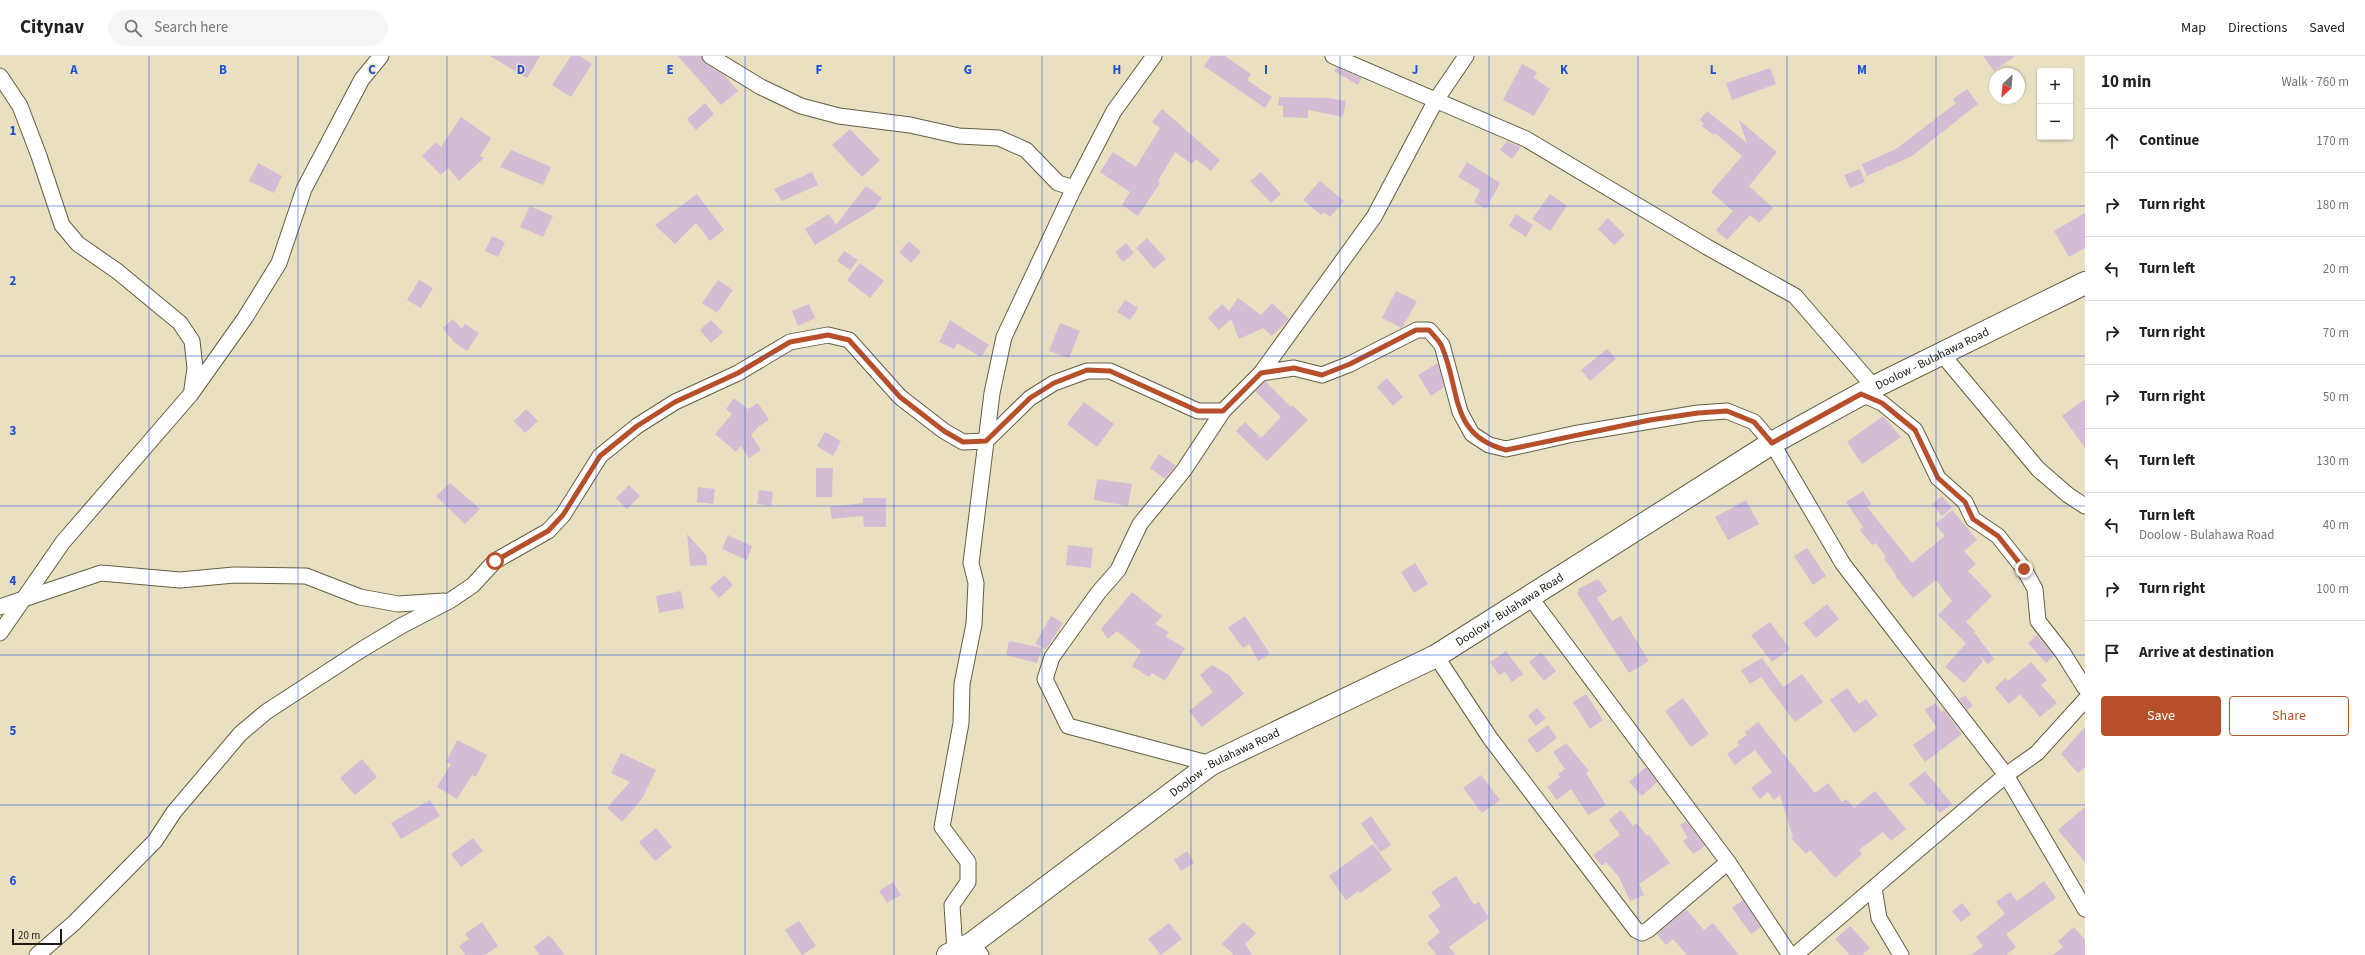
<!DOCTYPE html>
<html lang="en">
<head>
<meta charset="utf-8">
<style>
  :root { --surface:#fff; --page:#f6f6f6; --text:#202124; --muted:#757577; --line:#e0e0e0; --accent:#b7502a }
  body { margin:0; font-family:"Source Sans 3",sans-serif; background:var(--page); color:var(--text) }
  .controls { position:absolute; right:12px; top:12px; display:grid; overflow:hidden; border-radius:4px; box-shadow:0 1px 3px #0004 }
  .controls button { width:36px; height:36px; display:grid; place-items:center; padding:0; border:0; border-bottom:1px solid var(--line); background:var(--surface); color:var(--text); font:20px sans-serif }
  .compass { position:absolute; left:1989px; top:12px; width:36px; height:36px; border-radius:50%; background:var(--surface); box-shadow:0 1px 3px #0004; rotate:206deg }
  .scale { position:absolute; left:12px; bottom:10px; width:50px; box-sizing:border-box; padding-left:4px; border:2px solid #1f1b10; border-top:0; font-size:11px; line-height:14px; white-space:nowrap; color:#1f1b10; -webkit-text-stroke:3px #e9e0c1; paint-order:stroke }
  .stop { position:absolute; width:12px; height:12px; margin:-9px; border:3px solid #b7502a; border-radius:50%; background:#fff }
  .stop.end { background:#b7502a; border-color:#fff; box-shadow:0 1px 4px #0008 }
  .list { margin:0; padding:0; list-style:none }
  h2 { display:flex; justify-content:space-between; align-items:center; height:52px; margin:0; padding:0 16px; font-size:17px }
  h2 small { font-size:13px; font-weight:400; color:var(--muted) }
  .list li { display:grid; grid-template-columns:26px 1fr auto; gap:12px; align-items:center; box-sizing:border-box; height:64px; padding:0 16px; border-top:1px solid var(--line) }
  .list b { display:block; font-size:15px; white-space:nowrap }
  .list p { margin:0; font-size:13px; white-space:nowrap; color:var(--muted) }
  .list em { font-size:13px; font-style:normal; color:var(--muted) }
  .actions { display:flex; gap:8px; padding:12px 16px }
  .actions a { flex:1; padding:9px 0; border:1px solid var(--accent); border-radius:4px; text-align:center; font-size:14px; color:var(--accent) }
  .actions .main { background:var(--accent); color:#fff }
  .icon { flex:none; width:22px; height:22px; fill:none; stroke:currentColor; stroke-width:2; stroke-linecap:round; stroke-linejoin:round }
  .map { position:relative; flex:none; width:2085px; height:899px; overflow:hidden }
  header { display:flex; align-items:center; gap:24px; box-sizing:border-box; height:56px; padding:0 20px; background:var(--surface); border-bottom:1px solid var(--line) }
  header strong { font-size:19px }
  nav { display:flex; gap:22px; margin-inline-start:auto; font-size:14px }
  .search { width:280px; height:36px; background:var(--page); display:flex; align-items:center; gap:10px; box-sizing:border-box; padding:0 14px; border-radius:22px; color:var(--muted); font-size:15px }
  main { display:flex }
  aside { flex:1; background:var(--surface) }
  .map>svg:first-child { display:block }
</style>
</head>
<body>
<header>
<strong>Citynav</strong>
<div class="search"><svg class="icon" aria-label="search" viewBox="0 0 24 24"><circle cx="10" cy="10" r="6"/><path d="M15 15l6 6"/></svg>Search here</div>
<nav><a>Map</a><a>Directions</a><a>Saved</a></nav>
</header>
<main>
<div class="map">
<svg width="2085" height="899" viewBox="0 0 2085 899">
  <rect width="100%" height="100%" fill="#e9e0c1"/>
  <g fill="#d3bcd4">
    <path d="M490 0H540L527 22Z"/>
    <path d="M571 0H580L592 8 571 41 552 29Z"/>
    <path d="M678 0H701L705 7 724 19 738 35 721 49Z"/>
    <path d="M1211 0H1225L1251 18 1247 24 1272 41 1265 52 1204 10Z"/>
    <path d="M1983 0H2015L1994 15Z"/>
    <path d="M1522 8 1537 16 1534 22 1550 33 1534 60 1503 44Z"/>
    <path d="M1336 11 1362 22 1358 29 1334 15Z"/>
    <path d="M1770 12 1776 28 1732 44 1726 27Z"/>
    <path d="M1967 33 1978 48 1912 100 1867 120 1862 108 1896 93 1956 47 1953 43Z"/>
    <path d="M1279 41 1329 42 1346 45 1343 61 1308 54V62L1283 61V50L1278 49Z"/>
    <path d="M705 47 714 58 696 74 687 63Z"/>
    <path d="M1162 53 1220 104 1211 115 1196 103 1192 108 1175 96 1158 125 1160 127 1138 160 1122 149 1130 136 1100 116 1113 96 1136 111 1160 72 1152 66Z"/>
    <path d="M1707 55 1747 87 1739 64 1777 96 1749 130 1773 152 1759 167 1750 159 1727 184 1716 174 1733 155 1711 136 1742 100 1715 77 1713 79 1702 70 1704 68 1700 64Z"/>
    <path d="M461 61 491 82 480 100 484 102 459 125 448 112 441 119 422 100 436 86 441 91Z"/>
    <path d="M850 73 880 104 862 121 832 89Z"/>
    <path d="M1507 85 1521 91 1512 103 1500 94Z"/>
    <path d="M511 94 551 111 543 129 500 111Z"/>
    <path d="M1467 106 1500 127 1486 153 1474 146 1480 134 1458 121Z"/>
    <path d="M258 107 282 120 274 137 249 125Z"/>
    <path d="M1860 113 1865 126 1850 132 1844 119Z"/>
    <path d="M812 116 818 129 782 145 774 133Z"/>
    <path d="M1261 116 1281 138 1271 147 1250 125Z"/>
    <path d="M1320 125 1344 145 1330 161 1324 156 1321 159 1303 144Z"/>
    <path d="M866 130 882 142 874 153 815 189 805 173 829 158 836 169Z"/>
    <path d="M697 138 724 174 710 185 696 167 675 188 655 169Z"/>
    <path d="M1550 138 1567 150 1550 175 1532 163Z"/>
    <path d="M530 150 553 160 543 181 520 171Z"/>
    <path d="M2085 157V192L2069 201 2054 175Z"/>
    <path d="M1516 158 1533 169 1526 181 1509 170Z"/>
    <path d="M1608 162 1625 179 1614 189 1598 173Z"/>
    <path d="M492 180 505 186 498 201 485 195Z"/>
    <path d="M1147 182 1166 203 1154 213 1136 192Z"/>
    <path d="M909 185 921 196 911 207 899 196Z"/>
    <path d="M1126 187 1134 197 1123 206 1115 196Z"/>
    <path d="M844 195 858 204 850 214 837 205Z"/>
    <path d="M860 207 884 225 870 242 847 224Z"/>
    <path d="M419 224 433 232 421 252 407 244Z"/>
    <path d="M718 224 733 234 717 257 702 247Z"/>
    <path d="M1396 235 1417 245 1402 272 1382 262Z"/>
    <path d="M1238 242 1261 259 1272 247 1289 263 1272 280 1263 272 1239 283 1231 263 1219 274 1208 262 1222 248 1229 255Z"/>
    <path d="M1125 244 1138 252 1130 264 1117 256Z"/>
    <path d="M809 248 815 262 798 270 792 255Z"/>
    <path d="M453 263 462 273 465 268 479 277 467 295 454 286 443 272Z"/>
    <path d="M711 264 723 276 711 287 700 274Z"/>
    <path d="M950 264 989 289 981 301 957 287 954 293 939 286Z"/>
    <path d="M1060 267 1080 275 1069 302 1049 295Z"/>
    <path d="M1607 293 1616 303 1590 325 1581 314Z"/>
    <path d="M1438 307 1444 331 1431 340 1418 319Z"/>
    <path d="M1387 322 1403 341 1393 350 1377 331Z"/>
    <path d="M1265 325 1291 351 1292 349 1308 364 1267 405 1236 375 1245 366 1261 382 1281 361 1255 335Z"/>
    <path d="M734 342 748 353 758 347 769 364 759 370 751 379 761 394 749 402 741 390 736 396 715 378 732 358 726 353Z"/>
    <path d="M2085 343V392L2062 360Z"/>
    <path d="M1084 346 1114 368 1097 391 1067 368Z"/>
    <path d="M526 353 538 365 525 377 514 365Z"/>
    <path d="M1883 360 1901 381 1862 408 1847 386Z"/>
    <path d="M825 376 841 385 833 400 817 390Z"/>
    <path d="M1159 398 1176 410 1165 423 1150 412Z"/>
    <path d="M816 412H833L832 441H816Z"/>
    <path d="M1097 423 1132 428 1128 450 1094 444Z"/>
    <path d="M450 427 480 453 465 468 436 440Z"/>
    <path d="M629 429 640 440 627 453 616 442Z"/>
    <path d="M698 431 715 433 713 448 697 446Z"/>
    <path d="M759 434 773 436 771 450 757 448Z"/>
    <path d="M1863 435 1871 448 1867 451 1912 507 1945 480 1935 468 1952 454 1977 484 1964 495 1976 508 1968 515 1992 540 1966 566 1975 575 1974 576 1994 603 1988 608 1978 598 1983 605 1964 627 1945 611 1966 587 1938 559 1952 545 1936 524 1913 542 1895 520 1896 519 1884 503 1886 501 1876 487 1872 489 1860 474 1863 471 1846 446Z"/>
    <path d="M1942 440 1952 452 1942 460 1932 448Z"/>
    <path d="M863 442H886V471H864L863 460 832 463 830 451 863 447Z"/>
    <path d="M1746 444 1759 468 1728 484 1715 461Z"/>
    <path d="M687 478 706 499 707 509 690 510Z"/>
    <path d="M728 479 752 490 747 504 722 493Z"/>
    <path d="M1068 489 1093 492 1091 512 1066 509Z"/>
    <path d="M1807 492 1826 520 1813 529 1794 500Z"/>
    <path d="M1415 507 1428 528 1414 537 1401 516Z"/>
    <path d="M724 519 733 529 719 542 710 532Z"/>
    <path d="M1598 523 1607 535 1597 542 1612 565 1621 560 1649 605 1629 617 1577 537 1579 536 1578 533Z"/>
    <path d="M681 535 684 552 659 557 656 540Z"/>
    <path d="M1132 536 1162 560 1155 568 1169 576 1166 581 1185 592 1165 625 1152 617 1149 621 1132 610 1141 595 1117 575 1108 583 1101 573Z"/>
    <path d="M1827 548 1839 563 1816 582 1803 567Z"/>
    <path d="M1051 560 1063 567 1046 593 1035 588Z"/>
    <path d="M1245 560 1270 598 1258 605 1249 588 1243 592 1228 572Z"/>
    <path d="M1770 566 1790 593 1772 606 1751 579Z"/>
    <path d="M2037 579 2054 600 2046 607 2028 587Z"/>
    <path d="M1009 585 1042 592 1037 607 1006 599Z"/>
    <path d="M1506 595 1523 618 1512 626 1505 616 1499 619 1490 606Z"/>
    <path d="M1541 596 1556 615 1544 625 1529 606Z"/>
    <path d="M1762 602 1783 631 1802 618 1823 646 1795 666 1761 621 1750 628 1741 614Z"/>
    <path d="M2031 606 2047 624 2041 629 2057 647 2040 661 2020 638 2009 648 1995 632 2005 622 2008 625Z"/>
    <path d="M1212 609 1229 619 1244 638 1202 671 1189 655 1213 636 1200 619Z"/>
    <path d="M1847 632 1859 648 1866 643 1878 659 1854 677 1830 644Z"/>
    <path d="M1586 638 1603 664 1590 673 1573 646Z"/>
    <path d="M1965 639 1973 650 1967 654 1959 643Z"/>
    <path d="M1683 642 1709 678 1691 691 1665 655Z"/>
    <path d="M1935 647 1942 656 1944 654 1962 678 1925 706 1913 689 1937 672 1925 654Z"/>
    <path d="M1537 652 1546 662 1536 670 1528 660Z"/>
    <path d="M1758 666 1815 737 1828 727 1842 746 1846 743 1854 752 1875 735 1906 773 1891 785 1883 776 1859 794 1862 798 1835 822 1810 794 1806 798 1791 782 1793 781 1780 739 1774 744 1768 736 1760 743 1751 732 1772 716 1755 694 1735 709 1727 698 1739 689 1737 686 1747 679 1745 676Z"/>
    <path d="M1548 669 1557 682 1537 697 1527 684Z"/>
    <path d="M2085 671V711L2078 717 2061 698Z"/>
    <path d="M457 684 487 699 476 721 472 719 457 743 437 731 451 708 446 706Z"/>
    <path d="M1566 687 1589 715 1586 717 1606 749 1588 759 1571 733 1557 744 1547 731 1560 721 1558 718 1565 713 1553 696Z"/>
    <path d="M621 697 656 714 642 743 622 766 607 752 630 726 611 717Z"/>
    <path d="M362 703 377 721 355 739 340 722Z"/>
    <path d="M1646 711 1657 726 1642 740 1629 726Z"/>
    <path d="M1925 715 1952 748 1940 757 1932 747 1928 750 1909 728Z"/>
    <path d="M1481 719 1500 744 1482 757 1463 732Z"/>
    <path d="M430 744 440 760 401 783 391 767Z"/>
    <path d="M2085 751V806L2058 774Z"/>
    <path d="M1621 754 1633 770 1637 767 1647 780 1649 779 1670 807 1639 828 1644 839 1630 845 1619 821 1606 806 1602 810 1593 799 1620 779 1609 764Z"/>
    <path d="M1371 760 1391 789 1380 796 1361 767Z"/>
    <path d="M1686 765 1705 790 1693 798 1683 785 1688 782 1680 769Z"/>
    <path d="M656 772 672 791 655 805 639 786Z"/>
    <path d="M473 782 483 795 461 811 451 798Z"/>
    <path d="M1373 788 1392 814 1360 837 1358 835 1346 844 1329 820Z"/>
    <path d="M1187 795 1194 807 1181 815 1174 804Z"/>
    <path d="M1456 820 1474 849 1479 846 1489 862 1449 891 1456 899H1437L1427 887 1440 876 1428 860 1441 850 1431 836Z"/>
    <path d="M2044 825 2056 842 2006 878 2016 891 2006 899H1971L1983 890 1976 881 2005 858 1996 846 2010 836 2017 845Z"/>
    <path d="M893 826 901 839 887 847 879 835Z"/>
    <path d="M1743 844 1761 871 1751 878 1732 852Z"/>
    <path d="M1962 847 1971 858 1961 866 1952 855Z"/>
    <path d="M1686 853 1704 874 1713 867 1739 899H1687L1673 883 1666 889 1657 878Z"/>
    <path d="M799 865 816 890 802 899 785 874Z"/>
    <path d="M482 866 498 890 485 899H465L459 890 469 883 465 878Z"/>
    <path d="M1243 866 1256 877 1245 888 1252 899H1234L1222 888Z"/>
    <path d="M1169 867 1182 883 1161 899 1148 883Z"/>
    <path d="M1850 870 1870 892 1862 899H1850L1835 883Z"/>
    <path d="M2074 871 2085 884V899H2053L2063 891 2058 885Z"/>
    <path d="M549 879 565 899H540L534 891Z"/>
  </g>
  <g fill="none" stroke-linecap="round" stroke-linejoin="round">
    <defs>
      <g id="minor">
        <path d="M710 0 761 31 801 50 839 60 910 69 959 80 999 82 1026 94 1058 127 1074 132"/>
        <path d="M1333 0 1526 83 1707 191 1795 240 1874 331"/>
        <path d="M0 20 20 50 39 100 62 169 78 188 117 215 180 267 192 285 195 312 192 333"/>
        <path d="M1941 297 2038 413 2068 439 2085 450"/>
        <path d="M1261 317 1294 312 1322 319 1350 308 1417 274H1429L1442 289 1460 356 1472 378 1489 389 1506 393 1573 378 1698 357 1727 355 1754 366 1772 387 1843 508 2006 719 2085 853"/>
        <path d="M1861 338 1882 347 1915 374 1938 422 1965 446 1973 463 1998 480 2024 513 2035 533 2038 565 2063 597 2085 632"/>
        <path d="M1530 541 1728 806"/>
        <path d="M0 551 101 517 180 524 234 519 306 520 360 541 398 548 444 545"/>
        <path d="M0 577 63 486 191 338 245 262 279 207 304 133 362 23 381 0"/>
        <path d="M1436 600 1490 682 1636 874 1642 877 1648 874 1728 806 1790 899"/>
        <path d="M1211 708 1068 670 1045 623 1052 601 1098 537 1118 514 1140 468 1184 414 1223 355 1261 317 1374 161 1436 44 1466 0"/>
        <path d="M1874 832 1879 862 1901 899"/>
        <path d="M971 888 981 899"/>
        <path d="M955 895 952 849 968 826V806L942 771 961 667 962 628 974 568 976 527 971 507 992 337 1004 281 1074 132 1114 55 1154 0"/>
        <path d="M37 899 74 867 155 785 174 756 240 678 266 656 361 594 401 570 451 544 473 529 495 505 548 475 563 459 600 400 637 370 675 346 738 317 790 286 828 279 849 284 900 341 944 375 963 386 986 385 1030 342 1054 327 1087 315H1110L1198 355H1223"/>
        <path d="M1795 899 2006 719 2037 697 2085 644"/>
      </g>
      <g id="secondary">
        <path id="s1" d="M948 899 971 888 1211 708 1436 600 1772 387 1874 331 2085 227"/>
      </g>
    </defs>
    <use href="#minor" stroke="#655d42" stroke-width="17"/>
    <use href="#secondary" stroke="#655d42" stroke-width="24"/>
    <use href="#minor" stroke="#fff" stroke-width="15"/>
    <use href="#secondary" stroke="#fff" stroke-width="22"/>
  </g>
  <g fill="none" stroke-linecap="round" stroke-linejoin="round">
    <path stroke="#b7502a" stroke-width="5" d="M495 505 548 475 563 459 600 400 637 370 675 346 738 317 790 286 828 279 849 284 900 341 944 375 963 386 986 385 1030 342 1054 327 1087 314 1110 315 1198 355H1223L1261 317 1294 312 1322 319 1350 308 1416 274H1429C1433 279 1440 285 1442 291 1461 335 1449 379 1506 394L1650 364 1698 357 1727 355 1754 366 1772 387 1861 338 1882 347 1915 374 1938 422 1965 446 1973 463 1998 480 2024 513"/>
  </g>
  <path fill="none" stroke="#1d4ed8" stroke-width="1" stroke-opacity="0.55" d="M149 0V899M298 0V899M447 0V899M596 0V899M745 0V899M894 0V899M1042 0V899M1191 0V899M1340 0V899M1489 0V899M1638 0V899M1787 0V899M1936 0V899M0 150H2085M0 300H2085M0 450H2085M0 599H2085M0 749H2085"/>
  <g text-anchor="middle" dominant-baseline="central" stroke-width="3" stroke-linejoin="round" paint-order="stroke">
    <g font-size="12" fill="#1f1b10" stroke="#e9e0c1">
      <text stroke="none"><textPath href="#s1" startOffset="1154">Doolow - Bulahawa Road</textPath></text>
      <text stroke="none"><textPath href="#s1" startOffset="662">Doolow - Bulahawa Road</textPath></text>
      <text stroke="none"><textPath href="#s1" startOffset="338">Doolow - Bulahawa Road</textPath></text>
    </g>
  </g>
  <g font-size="13" text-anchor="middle" font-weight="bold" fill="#1d4ed8" stroke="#e9e0c1" stroke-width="3" stroke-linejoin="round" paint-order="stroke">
    <text x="74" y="18">A</text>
    <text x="223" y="18">B</text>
    <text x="372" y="18">C</text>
    <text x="521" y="18">D</text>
    <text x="670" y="18">E</text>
    <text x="819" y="18">F</text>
    <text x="968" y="18">G</text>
    <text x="1117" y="18">H</text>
    <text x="1266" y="18">I</text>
    <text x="1415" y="18">J</text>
    <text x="1564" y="18">K</text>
    <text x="1713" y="18">L</text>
    <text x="1862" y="18">M</text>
    <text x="13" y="79">1</text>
    <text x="13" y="229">2</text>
    <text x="13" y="379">3</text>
    <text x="13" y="529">4</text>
    <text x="13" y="679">5</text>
    <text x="13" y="829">6</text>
  </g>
</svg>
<div class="controls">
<button>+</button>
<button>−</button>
</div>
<svg class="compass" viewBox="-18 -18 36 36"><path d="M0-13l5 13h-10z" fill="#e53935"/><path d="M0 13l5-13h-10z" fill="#757577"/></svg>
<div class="scale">20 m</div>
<div class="stop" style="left:495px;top:505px"></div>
<div class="stop end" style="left:2024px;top:513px"></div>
</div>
<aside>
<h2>10 min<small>Walk · 760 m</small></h2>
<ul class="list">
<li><svg class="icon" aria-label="ahead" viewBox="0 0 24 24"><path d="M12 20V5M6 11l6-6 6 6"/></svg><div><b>Continue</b></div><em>170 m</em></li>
<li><svg class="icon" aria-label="right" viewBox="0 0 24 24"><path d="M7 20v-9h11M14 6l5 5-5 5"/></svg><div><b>Turn right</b></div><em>180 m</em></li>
<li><svg class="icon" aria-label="left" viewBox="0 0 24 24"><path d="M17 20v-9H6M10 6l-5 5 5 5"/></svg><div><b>Turn left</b></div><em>20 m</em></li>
<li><svg class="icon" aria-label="right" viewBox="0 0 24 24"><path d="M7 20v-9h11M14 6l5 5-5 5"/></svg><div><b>Turn right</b></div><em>70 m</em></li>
<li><svg class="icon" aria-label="right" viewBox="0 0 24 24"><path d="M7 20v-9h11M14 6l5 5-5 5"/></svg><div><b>Turn right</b></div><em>50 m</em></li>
<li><svg class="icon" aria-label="left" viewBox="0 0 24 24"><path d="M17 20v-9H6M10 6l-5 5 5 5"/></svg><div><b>Turn left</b></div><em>130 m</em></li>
<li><svg class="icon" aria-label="left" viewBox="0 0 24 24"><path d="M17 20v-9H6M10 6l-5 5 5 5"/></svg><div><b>Turn left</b><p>Doolow - Bulahawa Road</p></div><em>40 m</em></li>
<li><svg class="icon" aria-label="right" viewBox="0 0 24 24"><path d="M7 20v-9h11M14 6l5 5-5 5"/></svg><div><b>Turn right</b></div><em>100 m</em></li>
<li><svg class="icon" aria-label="arrive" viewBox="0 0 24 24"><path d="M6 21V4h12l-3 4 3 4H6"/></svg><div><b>Arrive at destination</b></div></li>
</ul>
<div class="actions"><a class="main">Save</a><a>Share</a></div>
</aside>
</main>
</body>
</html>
